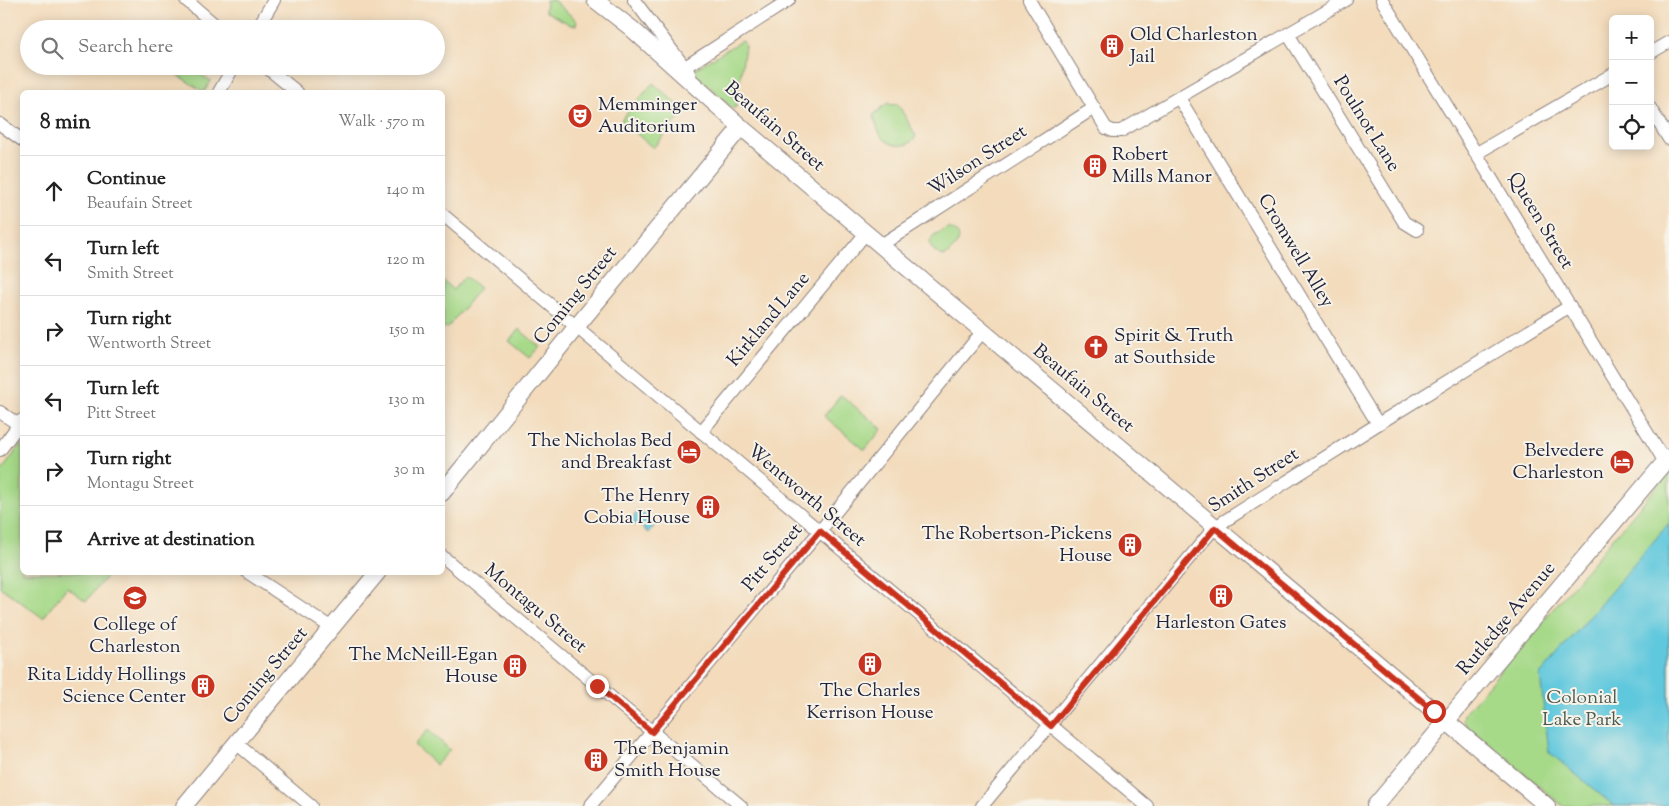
<!DOCTYPE html>
<html lang="en">
<head>
<meta charset="utf-8">
<style>
  :root { --surface:#fff; --page:#f2f2f2; --text:#222; --muted:#767676; --line:#e0e0e0 }
  body { margin:0; font-family:"Sorts Mill Goudy",serif; background:var(--page); color:var(--text) }
  .controls { position:absolute; right:15px; top:15px; display:grid; overflow:hidden; border-radius:8px; box-shadow:0 2px 12px #0003 }
  .controls button { width:45px; height:45px; display:grid; place-items:center; padding:0; border:0; border-bottom:1px solid var(--line); background:var(--surface); color:var(--text); font:25px sans-serif }
  .stop { position:absolute; width:15px; height:15px; margin:-11px; border:4px solid #c8321e; border-radius:50%; background:#fff }
  .stop.end { background:#c8321e; border-color:#fff; box-shadow:0 1px 5px #0008 }
  .list { margin:0; padding:0; list-style:none }
  h2 { display:flex; justify-content:space-between; align-items:center; height:65px; margin:0; padding:0 20px; font-size:21px }
  h2 small { font-size:16px; font-weight:400; color:var(--muted) }
  .list li { display:grid; grid-template-columns:32px 1fr auto; gap:15px; align-items:center; box-sizing:border-box; height:70px; padding:0 20px; border-top:1px solid var(--line) }
  .list b { display:block; font-size:19px; white-space:nowrap }
  .list p { margin:0; font-size:16px; white-space:nowrap; color:var(--muted) }
  .list em { font-size:16px; font-style:normal; color:var(--muted) }
  .icon { flex:none; width:28px; height:28px; fill:none; stroke:currentColor; stroke-width:2; stroke-linecap:round; stroke-linejoin:round }
  .map { position:relative; flex:none; width:1669px; height:806px; overflow:hidden }
  .search { position:absolute; background:var(--surface); box-shadow:0 2px 12px #0003; left:20px; top:20px; width:425px; height:55px; display:flex; align-items:center; gap:12px; box-sizing:border-box; padding:0 18px; border-radius:28px; color:var(--muted); font-size:19px }
  .panel { position:absolute; background:var(--surface); box-shadow:0 2px 12px #0003; left:20px; top:90px; width:425px; height:485px; border-radius:8px }
  .map>svg:first-child { display:block }
</style>
</head>
<body>
<div class="map">
<svg width="1669" height="806" viewBox="0 0 1669 806">
  <rect width="100%" height="100%" fill="#f7f3e8"/>
  <filter id="ink" filterUnits="userSpaceOnUse"><feTurbulence type="fractalNoise" baseFrequency=".02" numOctaves="2"/><feDisplacementMap in="SourceGraphic" scale="10" xChannelSelector="R" yChannelSelector="G"/><feConvolveMatrix kernelMatrix="1 2 1 2 8 2 1 2 1" color-interpolation-filters="sRGB"/></filter>
  <filter id="wash" filterUnits="userSpaceOnUse"><feTurbulence type="fractalNoise" baseFrequency=".0096" numOctaves="4" result="noise"/><feDisplacementMap in="SourceGraphic" scale="20" xChannelSelector="R" yChannelSelector="G"/><feGaussianBlur stdDeviation="1.12" result="paint"/><feColorMatrix in="noise" values="0 0 0 0 0 0 0 0 0 0 0 0 0 0 0 0 0 1.4 0 .05"/><feComposite in="paint" operator="in"/></filter>
  <g filter="url(#wash)">
    <rect width="100%" height="100%" fill="#f3dbbb"/>
    <g fill="#a6d988" stroke="#647e62">
      <path d="M546 0H553L575 19 577 22 576 25H571L545 11Z"/>
      <path d="M741 41 744 42 745 46 736 106 735 108H732L696 74V70L698 67Z"/>
      <path d="M178 66H187L211 81 204 92 174 73Z"/>
      <path d="M653 83 685 111 653 148 621 120Z"/>
      <path d="M888 103 891 105 898 104 916 136C909 149 892 148 882 137 877 131 876 122 873 115Z"/>
      <path d="M948 228C968 234 956 248 945 256 937 255 930 249 930 241L934 235Z"/>
      <path d="M465 276 480 288 448 327 443 328V281L453 290Z"/>
      <path d="M519 329 540 347 530 358 509 341Z"/>
      <path d="M841 395 882 429 865 450 824 416Z"/>
      <path d="M22 443V572L109 573 86 601 67 587 43 618 0 587V473Z"/>
      <path d="M1669 472V806H1563L1466 725 1463 720 1464 714Z"/>
      <path d="M428 730 450 750 436 765 414 745Z"/>
    </g>
    <g fill="#61c8dd" stroke="#42758c">
      <path d="M639 510 656 524 648 533 637 523 634 526 629 521Z"/>
      <path d="M1669 523V806H1614L1549 752 1540 675Z"/>
    </g>
  </g>
  <g filter="url(#ink)">
    <g fill="none" stroke-linecap="round" stroke-linejoin="round">
      <defs>
        <g id="minor">
          <path d="M186 0 220 29"/>
          <path d="M634 0 689 73"/>
          <path d="M1029 0 1106 128 1113 131H1121L1346 0"/>
          <path d="M1382 0 1665 462"/>
          <path d="M257 29 274 0"/>
          <path d="M1288 34 1404 222 1417 230"/>
          <path d="M1650 53 1669 42"/>
          <path d="M265 66 297 92"/>
          <path d="M685 67 789 0"/>
          <path d="M219 92 234 66"/>
          <path d="M1179 98 1378 424"/>
          <path d="M1650 108 1669 139"/>
          <path d="M0 124 22 140"/>
          <path d="M1477 153 1613 74"/>
          <path d="M442 214 1147 806"/>
          <path d="M881 245 1094 108"/>
          <path d="M0 412 22 427"/>
          <path d="M701 432 866 233"/>
          <path d="M0 450 22 420"/>
          <path d="M442 556 741 806"/>
          <path d="M247 572 332 628"/>
          <path d="M236 743 311 806"/>
          <path d="M590 806 820 531 983 331"/>
          <path d="M982 806 1215 527 1378 424 1570 306"/>
        </g>
        <g id="tertiary">
          <path d="M595 0 631 28 741 127 866 233 1547 806"/>
          <path d="M442 493 577 326 741 127"/>
          <path d="M184 806 378 572"/>
          <path d="M1375 806 1669 457"/>
        </g>
      </defs>
      <use href="#minor" stroke="#8a7e7b" stroke-width="14"/>
      <use href="#tertiary" stroke="#8a7e7b" stroke-width="18"/>
      <use href="#minor" stroke="#fff" stroke-width="12"/>
      <use href="#tertiary" stroke="#fff" stroke-width="16"/>
    </g>
  </g>
  <g fill="none" stroke-linecap="round" stroke-linejoin="round" filter="url(#ink)">
    <path stroke="#c8321e" stroke-width="6" d="M597 686 652 732 820 531 1051 726 1215 528 1434 711"/>
  </g>
  <defs>
    <symbol id="building-disc" viewBox="-11 -11 22 22"><circle r="9.5" fill="#c8321e" stroke="#f7f3e8"/><path d="M-4-6H4V6H1V3H-1V6H-4ZM-2.5-4.3h1.7v1.8h-1.7ZM.8-4.3h1.7v1.8H.8ZM-2.5-1h1.7V.8h-1.7ZM.8-1h1.7V.8H.8Z" fill="#fff"/></symbol>
    <symbol id="theatre-disc" viewBox="-11 -11 22 22"><circle r="9.5" fill="#c8321e" stroke="#f7f3e8"/><path d="M-5-5.5Q0-4 5-5.5V0Q5 5 0 6Q-5 5-5 0ZM-3.3-2.5H-1v1.5H-3.3ZM1-2.5H3.3v1.5H1ZM-2.8 1Q0 5.5 2.8 1Z" fill="#fff"/></symbol>
    <symbol id="church-disc" viewBox="-11 -11 22 22"><circle r="9.5" fill="#c8321e" stroke="#f7f3e8"/><path d="M-1.2-6h2.4v3.5h3.3v2.4h-3.3V6h-2.4V-.1h-3.3v-2.4h3.3Z" fill="#fff"/></symbol>
    <symbol id="hotel-disc" viewBox="-11 -11 22 22"><circle r="9.5" fill="#c8321e" stroke="#f7f3e8"/><path d="M-6-4.5h1.5V1H6V5H4.5V3h-9V5H-6ZM-4 0a1.8 1.8 0 1 1 3.6 0ZM.5 0V-2.5h3Q6-2.5 6 0Z" fill="#fff"/></symbol>
    <symbol id="university-disc" viewBox="-11 -11 22 22"><circle r="9.5" fill="#c8321e" stroke="#f7f3e8"/><path d="M0-5L7-2L0 1L-7-2ZM-4 1L0 2.5L4 1V4Q0 6-4 4Z" fill="#fff"/></symbol>
  </defs>
  <g fill-rule="evenodd">
    <use href="#building-disc" x="1098" y="32" width="28" height="28"/>
    <use href="#theatre-disc" x="566" y="102" width="28" height="28"/>
    <use href="#building-disc" x="1081" y="152" width="28" height="28"/>
    <use href="#church-disc" x="1082" y="333" width="28" height="28"/>
    <use href="#hotel-disc" x="675" y="438" width="28" height="28"/>
    <use href="#hotel-disc" x="1608" y="448" width="28" height="28"/>
    <use href="#building-disc" x="694" y="493" width="28" height="28"/>
    <use href="#building-disc" x="1116" y="531" width="28" height="28"/>
    <use href="#building-disc" x="1207" y="582" width="28" height="28"/>
    <use href="#university-disc" x="121" y="584" width="28" height="28"/>
    <use href="#building-disc" x="856" y="650" width="28" height="28"/>
    <use href="#building-disc" x="501" y="652" width="28" height="28"/>
    <use href="#building-disc" x="189" y="672" width="28" height="28"/>
    <use href="#building-disc" x="582" y="746" width="28" height="28"/>
  </g>
  <g text-anchor="middle" dominant-baseline="central" stroke-width="4" stroke-linejoin="round" paint-order="stroke">
    <g font-size="19" fill="#22223b" stroke="#f7f3e8" text-anchor="end">
      <text x="1130" y="35" text-anchor="start">Old Charleston<tspan x="1130" dy="22">Jail</tspan></text>
      <text x="598" y="105" text-anchor="start">Memminger<tspan x="598" dy="22">Auditorium</tspan></text>
      <text x="1112" y="155" text-anchor="start">Robert<tspan x="1112" dy="22">Mills Manor</tspan></text>
      <text x="1114" y="336" text-anchor="start">Spirit &amp; Truth<tspan x="1114" dy="22">at Southside</tspan></text>
      <text x="672" y="441">The Nicholas Bed<tspan x="672" dy="22">and Breakfast</tspan></text>
      <text x="1604" y="451">Belvedere<tspan x="1604" dy="22">Charleston</tspan></text>
      <text x="690" y="496">The Henry<tspan x="690" dy="22">Cobia House</tspan></text>
      <text x="1112" y="534">The Robertson-Pickens<tspan x="1112" dy="22">House</tspan></text>
      <text x="1221" y="623" text-anchor="middle">Harleston Gates</text>
      <text x="135" y="625" text-anchor="middle">College of<tspan x="135" dy="22">Charleston</tspan></text>
      <text x="498" y="655">The McNeill-Egan<tspan x="498" dy="22">House</tspan></text>
      <text x="186" y="675">Rita Liddy Hollings<tspan x="186" dy="22">Science Center</tspan></text>
      <text x="870" y="691" text-anchor="middle">The Charles<tspan x="870" dy="22">Kerrison House</tspan></text>
      <text x="614" y="749" text-anchor="start">The Benjamin<tspan x="614" dy="22">Smith House</tspan></text>
    </g>
    <g font-size="19" fill="#22223b" stroke="#f7f3e8">
      <text transform="translate(1366 124) rotate(58)">Poulnot Lane</text>
      <text transform="translate(774 127) rotate(41)">Beaufain Street</text>
      <text transform="translate(978 161) rotate(-33)">Wilson Street</text>
      <text transform="translate(1540 221) rotate(59)">Queen Street</text>
      <text transform="translate(1295 251) rotate(59)">Cromwell Alley</text>
      <text transform="translate(576 296) rotate(-51)">Coming Street</text>
      <text transform="translate(769 320) rotate(-50)">Kirkland Lane</text>
      <text transform="translate(1083 389) rotate(40)">Beaufain Street</text>
      <text transform="translate(1254 481) rotate(-33)">Smith Street</text>
      <text transform="translate(806 496) rotate(40)">Wentworth Street</text>
      <text transform="translate(773 558) rotate(-50)">Pitt Street</text>
      <text transform="translate(535 609) rotate(40)">Montagu Street</text>
      <text transform="translate(1507 619) rotate(-50)">Rutledge Avenue</text>
      <text transform="translate(266 676) rotate(-50)">Coming Street</text>
    </g>
    <g font-size="19" fill="#4a5952" stroke="#f7f3e8">
      <text x="1582" y="698">Colonial<tspan x="1582" dy="22">Lake Park</tspan></text>
    </g>
  </g>
</svg>
<div class="controls">
<button>+</button>
<button>−</button>
<button><svg class="icon" aria-label="locate" viewBox="0 0 24 24"><circle cx="12" cy="12" r="6"/><path d="M12 2v4M12 18v4M2 12h4M18 12h4"/></svg></button>
</div>
<div class="stop" style="left:1434px;top:711px"></div>
<div class="stop end" style="left:597px;top:686px"></div>
<div class="search"><svg class="icon" aria-label="search" viewBox="0 0 24 24"><circle cx="10" cy="10" r="6"/><path d="M15 15l6 6"/></svg>Search here</div>
<section class="panel">
<h2>8 min<small>Walk · 570 m</small></h2>
<ul class="list">
<li><svg class="icon" aria-label="ahead" viewBox="0 0 24 24"><path d="M12 20V5M6 11l6-6 6 6"/></svg><div><b>Continue</b><p>Beaufain Street</p></div><em>140 m</em></li>
<li><svg class="icon" aria-label="left" viewBox="0 0 24 24"><path d="M17 20v-9H6M10 6l-5 5 5 5"/></svg><div><b>Turn left</b><p>Smith Street</p></div><em>120 m</em></li>
<li><svg class="icon" aria-label="right" viewBox="0 0 24 24"><path d="M7 20v-9h11M14 6l5 5-5 5"/></svg><div><b>Turn right</b><p>Wentworth Street</p></div><em>150 m</em></li>
<li><svg class="icon" aria-label="left" viewBox="0 0 24 24"><path d="M17 20v-9H6M10 6l-5 5 5 5"/></svg><div><b>Turn left</b><p>Pitt Street</p></div><em>130 m</em></li>
<li><svg class="icon" aria-label="right" viewBox="0 0 24 24"><path d="M7 20v-9h11M14 6l5 5-5 5"/></svg><div><b>Turn right</b><p>Montagu Street</p></div><em>30 m</em></li>
<li><svg class="icon" aria-label="arrive" viewBox="0 0 24 24"><path d="M6 21V4h12l-3 4 3 4H6"/></svg><div><b>Arrive at destination</b></div></li>
</ul>
</section>
</div>
</body>
</html>
